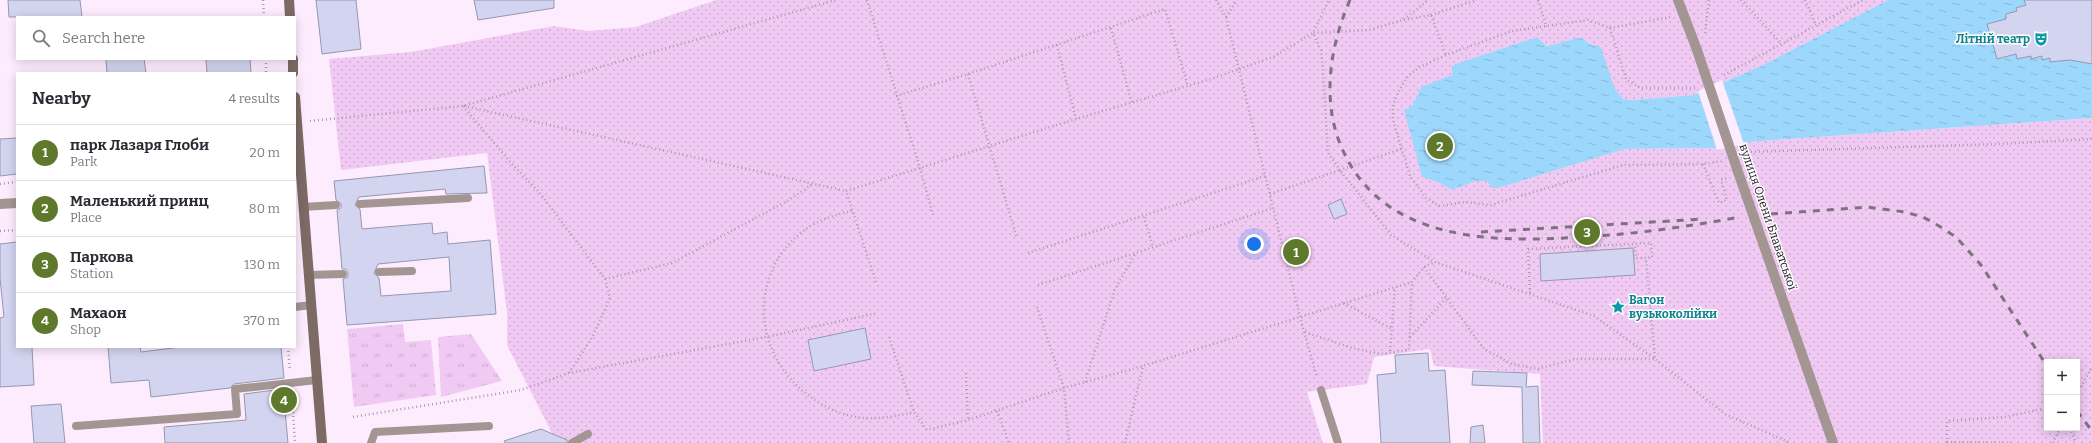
<!DOCTYPE html>
<html lang="en">
<head>
<meta charset="utf-8">
<style>
  :root { --surface:#fff; --page:#f2f2f3; --text:#2b2b33; --muted:#7c7c81; --line:#e1e1e2; --accent:#5f792c }
  body { margin:0; font-family:Bitter,serif; background:var(--page); color:var(--text) }
  .controls { position:absolute; right:12px; bottom:12px; display:grid; overflow:hidden; border-radius:0px; box-shadow:0 2px 10px #0003 }
  .controls button { width:36px; height:36px; display:grid; place-items:center; padding:0; border:0; border-bottom:1px solid var(--line); background:var(--surface); color:var(--text); font:20px sans-serif }
  .you { position:absolute; left:1254px; top:244px; width:14px; height:14px; margin:-10px; border:3px solid #fff; border-radius:50%; background:#1a73e8; box-shadow:0 0 0 6px #1a73e833 }
  .badge { display:grid; place-items:center; width:26px; height:26px; border-radius:50%; background:var(--accent); color:#fff; font-size:13px; font-weight:700 }
  .pin { position:absolute; translate:-50% -50%; border:2px solid #fff; box-shadow:0 1px 4px #0006 }
  .list { margin:0; padding:0; list-style:none }
  h2 { display:flex; justify-content:space-between; align-items:center; height:52px; margin:0; padding:0 16px; font-size:17px }
  h2 small { font-size:13px; font-weight:400; color:var(--muted) }
  .list li { display:grid; grid-template-columns:26px 1fr auto; gap:12px; align-items:center; box-sizing:border-box; height:56px; padding:0 16px; border-top:1px solid var(--line) }
  .list b { display:block; font-size:15px; white-space:nowrap }
  .list p { margin:0; font-size:13px; white-space:nowrap; color:var(--muted) }
  .list em { font-size:13px; font-style:normal; color:var(--muted) }
  .icon { flex:none; width:22px; height:22px; fill:none; stroke:currentColor; stroke-width:2; stroke-linecap:round; stroke-linejoin:round }
  .map { position:relative; flex:none; width:2092px; height:443px; overflow:hidden }
  .search { position:absolute; background:var(--surface); box-shadow:0 2px 10px #0003; left:16px; top:16px; width:280px; height:44px; display:flex; align-items:center; gap:10px; box-sizing:border-box; padding:0 14px; border-radius:0px; color:var(--muted); font-size:15px }
  .panel { position:absolute; background:var(--surface); box-shadow:0 2px 10px #0003; left:16px; top:72px; width:280px; height:276px; border-radius:0px }
  .map>svg:first-child { display:block }
</style>
</head>
<body>
<div class="map">
<svg width="2092" height="443" viewBox="0 0 2092 443">
  <defs>
    <pattern id="grass-tufts" width="24" height="20" patternUnits="userSpaceOnUse"><rect width="24" height="20" fill="#f1caf4"/><path d="M3 7l-1-3M5 7V3M7 7l1-3M15 17l-1-3M17 17v-4M19 17l1-3" fill="none" stroke="#ceadd1"/></pattern>
    <pattern id="park-dots" width="8" height="8" patternUnits="userSpaceOnUse"><rect width="8" height="8" fill="#f1caf4"/><path d="M2 2h.1M6 6h.1" fill="none" stroke="#ceadd1" stroke-width="1.8" stroke-linecap="round"/></pattern>
    <pattern id="water-ripples" width="26" height="14" patternUnits="userSpaceOnUse"><rect width="26" height="14" fill="#9dd8fc"/><path d="M2 4q2-2 4 0t4 0M15 11q2-2 4 0t4 0" fill="none" stroke="#87b9d8"/></pattern>
  </defs>
  <rect width="100%" height="100%" fill="#fdecfe"/>
  <g fill="url(#grass-tufts)">
    <path d="M403 324 405 342 431 340 436 395 354 407 347 329Z"/>
    <path d="M471 334 502 381 441 397 438 337Z"/>
  </g>
  <path fill="url(#park-dots)" fill-rule="evenodd" d="M716 0H1888L1763 65 1694 95 1632 100 1623 99 1617 94 1595 45 1590 44 1581 37 1547 46 1537 37 1455 64 1452 67V75L1449 78 1421 87 1412 106 1438 182 1452 190 1476 181H1487L1492 188H1498L1625 149 1715 148 1747 142 2092 118V443H1543L1540 374 1434 366 1430 349 1374 357 1367 384 1307 392 1323 443H557L507 345V313L487 153 341 170 329 59 411 52 554 26 588 31 636 27ZM2047 362H2077V428H2047Z"/>
  <path fill="url(#water-ripples)" d="M1888 0H2092V118L1747 142 1715 148 1625 149 1498 188H1492L1487 181H1476L1452 190 1438 182 1422 177 1404 110 1412 106 1421 87 1452 75V67L1455 64 1537 37 1547 46 1581 37 1590 44 1601 47 1614 87 1623 99 1632 100 1694 95 1763 65Z"/>
  <path fill="#fdecfe" d="M1722 80 1744 144 1717 150 1698 91Z"/>
  <g fill="#d3d5f0" stroke="#9697b1" fill-rule="evenodd">
    <path d="M8 0H80L82 17H9Z"/>
    <path d="M316 0H356L361 49 322 54Z"/>
    <path d="M474 0H554V8L478 20Z"/>
    <path d="M2024 0H2092V64L2070 60 2050 62V58L2042 60V56L2031 59V56L2017 59 2016 54 1997 59 1987 24 2006 19V14L2017 11 2016 8 2026 5Z"/>
    <path d="M106 59H144L146 73H107Z"/>
    <path d="M206 59H250L251 73H207Z"/>
    <path d="M17 138V174L0 176V139Z"/>
    <path d="M484 166 487 193 446 194 445 189 359 197 355 205 360 209 362 229 432 223 433 234 447 232 448 244 490 240 496 314 347 325 343 279 348 277V273L346 269H342L337 210 341 208V204L336 200 334 181ZM449 257 451 291 381 296 379 278 374 273 378 264Z"/>
    <path d="M1341 199 1347 214 1334 219 1328 205Z"/>
    <path d="M17 242V347H32L34 385 0 387V318L4 317 0 278V244Z"/>
    <path d="M1633 248 1635 275 1541 281 1540 254Z"/>
    <path d="M865 328 871 359 814 371 808 340Z"/>
    <path d="M108 347H140L141 352 181 347H281L284 378 234 384 230 388 151 397 149 380 111 383Z"/>
    <path d="M1428 353 1429 371 1445 370 1450 443H1381L1377 375 1396 373 1395 355Z"/>
    <path d="M1473 371 1527 373 1526 387 1538 386 1540 443H1523L1522 387 1472 385Z"/>
    <path d="M283 389 288 443H165L164 427 246 420 244 394Z"/>
    <path d="M61 404 65 443H34L31 406Z"/>
    <path d="M1483 425 1485 443H1470L1471 427Z"/>
    <path d="M541 429 567 440V443H505L504 441Z"/>
  </g>
  <g fill="none" stroke-linecap="round" stroke-linejoin="round">
    <g stroke="#ab9dac" stroke-width="2.5" stroke-dasharray="1 3" stroke-linecap="butt">
      <path d="M263 0 264 17"/>
      <path d="M867 0 920 168 933 215"/>
      <path d="M1216 0 1226 17 1300 317 1317 378"/>
      <path d="M1538 0 1546 25"/>
      <path d="M1741 0 1782 44"/>
      <path d="M1805 0 1816 25"/>
      <path d="M1431 15 1477 0"/>
      <path d="M1226 17 1237 0"/>
      <path d="M1404 20 1431 15 1446 55"/>
      <path d="M1111 28 1132 103"/>
      <path d="M1610 28 1671 17"/>
      <path d="M1705 33 1709 0"/>
      <path d="M1057 45 1076 119"/>
      <path d="M266 59V73"/>
      <path d="M968 74 1017 238"/>
      <path d="M1724 75 1863 0"/>
      <path d="M1695 88H1640L1626 79 1610 28 1588 20 1512 31 1446 55 1420 67 1408 76 1398 92 1393 105V120L1410 176 1426 198 1439 206 1465 202 1491 205 1623 165 1703 164 1721 161"/>
      <path d="M896 96 968 74 1165 9 1188 86"/>
      <path d="M463 106 511 163 539 192 605 279 610 298 593 336 569 373"/>
      <path d="M464 106 846 191"/>
      <path d="M310 121 463 106 836 0"/>
      <path d="M1401 149 1340 170 1328 153 1323 71 1321 50 1313 33 1369 30 1403 20 1428 0"/>
      <path d="M1747 152 1997 144 2092 139"/>
      <path d="M1703 164 1719 203 1727 200 1721 180 1727 178"/>
      <path d="M0 184 17 182"/>
      <path d="M1270 194 1340 170 1391 235 1435 262 1594 316 1655 359 1725 414 1791 443"/>
      <path d="M852 211C838 214 825 218 812 225 750 263 749 346 803 391 819 405 841 416 863 418 881 419 897 416 914 412"/>
      <path d="M1144 217 1153 247"/>
      <path d="M0 231 17 230"/>
      <path d="M1028 253 1265 176"/>
      <path d="M1424 267 1484 349 1512 364 1538 369 1575 359H1655L1646 258H1636L1635 244"/>
      <path d="M605 279 672 263 789 200 814 183"/>
      <path d="M876 282 846 191 1076 119 1211 79 1273 57 1313 33 1329 0"/>
      <path d="M1038 285 1273 208"/>
      <path d="M1530 293 1528 249 1651 243 1652 257 1646 258"/>
      <path d="M1344 303 1392 329"/>
      <path d="M1037 307 1064 388 1069 443"/>
      <path d="M1305 332 1352 348 1381 354 1409 350 1412 282"/>
      <path d="M889 337 914 412 927 430 968 420 1064 388 1143 366 1412 282 1424 267 1435 262"/>
      <path d="M1410 337 1446 298"/>
      <path d="M288 347 290 371"/>
      <path d="M1390 351 1395 287"/>
      <path d="M966 373 968 420"/>
      <path d="M1085 382 1115 289 1136 253"/>
      <path d="M2077 394 2092 367"/>
      <path d="M292 396 295 443"/>
      <path d="M997 411 1009 443"/>
      <path d="M353 417 521 390 569 373 766 337 878 313"/>
      <path d="M2070 428 2076 443"/>
      <path d="M1947 442 2013 443"/>
      <path d="M1125 443 1143 366"/>
      <path d="M1947 443V421L2005 417 2047 408"/>
      <path d="M2053 443 2060 428"/>
    </g>
    <g stroke="#a39692" stroke-width="8">
      <path d="M360 204 468 198"/>
      <path d="M303 207 336 205"/>
      <path d="M379 272 412 271"/>
      <path d="M308 275 343 274"/>
      <path d="M295 307 311 305"/>
      <path d="M1321 390 1338 443"/>
      <path d="M76 426 237 414 235 389 317 380"/>
      <path d="M371 443 375 432 489 426"/>
      <path d="M572 443 588 434"/>
    </g>
    <g stroke="#a39692" stroke-width="10">
      <path d="M1678 0 1697 50"/>
      <path d="M1737 169 1833 443"/>
      <path d="M0 204 17 203"/>
    </g>
    <g stroke="#7d6a65" stroke-width="10">
      <path d="M289 0 290 17"/>
      <path d="M293 59V73"/>
      <path d="M295 97 322 443"/>
    </g>
    <g stroke="#7d727e" stroke-width="3" stroke-dasharray="7 7" stroke-linecap="butt">
      <path d="M1350 0C1331 43 1322 96 1339 141 1377 242 1490 243 1581 237 1636 234 1686 227 1740 217"/>
      <path d="M1771 214 1867 207 1905 212 1923 217 1939 226 1956 237 1981 265 2047 366"/>
      <path d="M1481 232 1704 219"/>
      <path d="M2077 411 2092 431"/>
    </g>
    <path stroke="#a39692" stroke-width="10" d="M1697 50 1737 169"/>
  </g>
  <defs>
    <symbol id="theatre-bare" viewBox="-9 -9 18 18"><path d="M-5-5.5Q0-4 5-5.5V0Q5 5 0 6Q-5 5-5 0ZM-3.3-2.5H-1v1.5H-3.3ZM1-2.5H3.3v1.5H1ZM-2.8 1Q0 5.5 2.8 1Z" fill="#0f9aa8" stroke="#fff" stroke-width="2.5" paint-order="stroke"/></symbol>
    <symbol id="sight-bare" viewBox="-9 -9 18 18"><path d="M0-6L1.8-2.2L6-1.7L2.9 1.2L3.7 5.4L0 3.3L-3.7 5.4L-2.9 1.2L-6-1.7L-1.8-2.2Z" fill="#0f9aa8" stroke="#fff" stroke-width="2.5" paint-order="stroke"/></symbol>
  </defs>
  <g fill-rule="evenodd">
    <use href="#theatre-bare" x="2031" y="29" width="20" height="20"/>
    <use href="#sight-bare" x="1608" y="297" width="20" height="20"/>
  </g>
  <g text-anchor="middle" dominant-baseline="central" stroke-width="3" stroke-linejoin="round" paint-order="stroke">
    <g font-size="12" font-weight="bold" fill="#0d838f" stroke="#fff" text-anchor="end">
      <text x="2030" y="39">Літній театр</text>
      <text x="1629" y="300" text-anchor="start">Вагон<tspan x="1629" dy="14">вузькоколійки</tspan></text>
    </g>
    <g font-size="12" fill="#1f1820" stroke="#fff">
      <text transform="translate(1768 217) rotate(71)">вулиця Олени Блаватської</text>
    </g>
  </g>
</svg>
<div class="controls">
<button>+</button>
<button>−</button>
</div>
<div class="you"></div>
<div class="pin badge" style="left:1296px;top:252px">1</div>
<div class="pin badge" style="left:1440px;top:146px">2</div>
<div class="pin badge" style="left:1587px;top:232px">3</div>
<div class="pin badge" style="left:284px;top:400px">4</div>
<div class="search"><svg class="icon" aria-label="search" viewBox="0 0 24 24"><circle cx="10" cy="10" r="6"/><path d="M15 15l6 6"/></svg>Search here</div>
<section class="panel">
<h2>Nearby<small>4 results</small></h2>
<ul class="list">
<li><span class="badge">1</span><div><b>парк Лазаря Глоби</b><p>Park</p></div><em>20 m</em></li>
<li><span class="badge">2</span><div><b>Маленький принц</b><p>Place</p></div><em>80 m</em></li>
<li><span class="badge">3</span><div><b>Паркова</b><p>Station</p></div><em>130 m</em></li>
<li><span class="badge">4</span><div><b>Махаон</b><p>Shop</p></div><em>370 m</em></li>
</ul>
</section>
</div>
</body>
</html>
